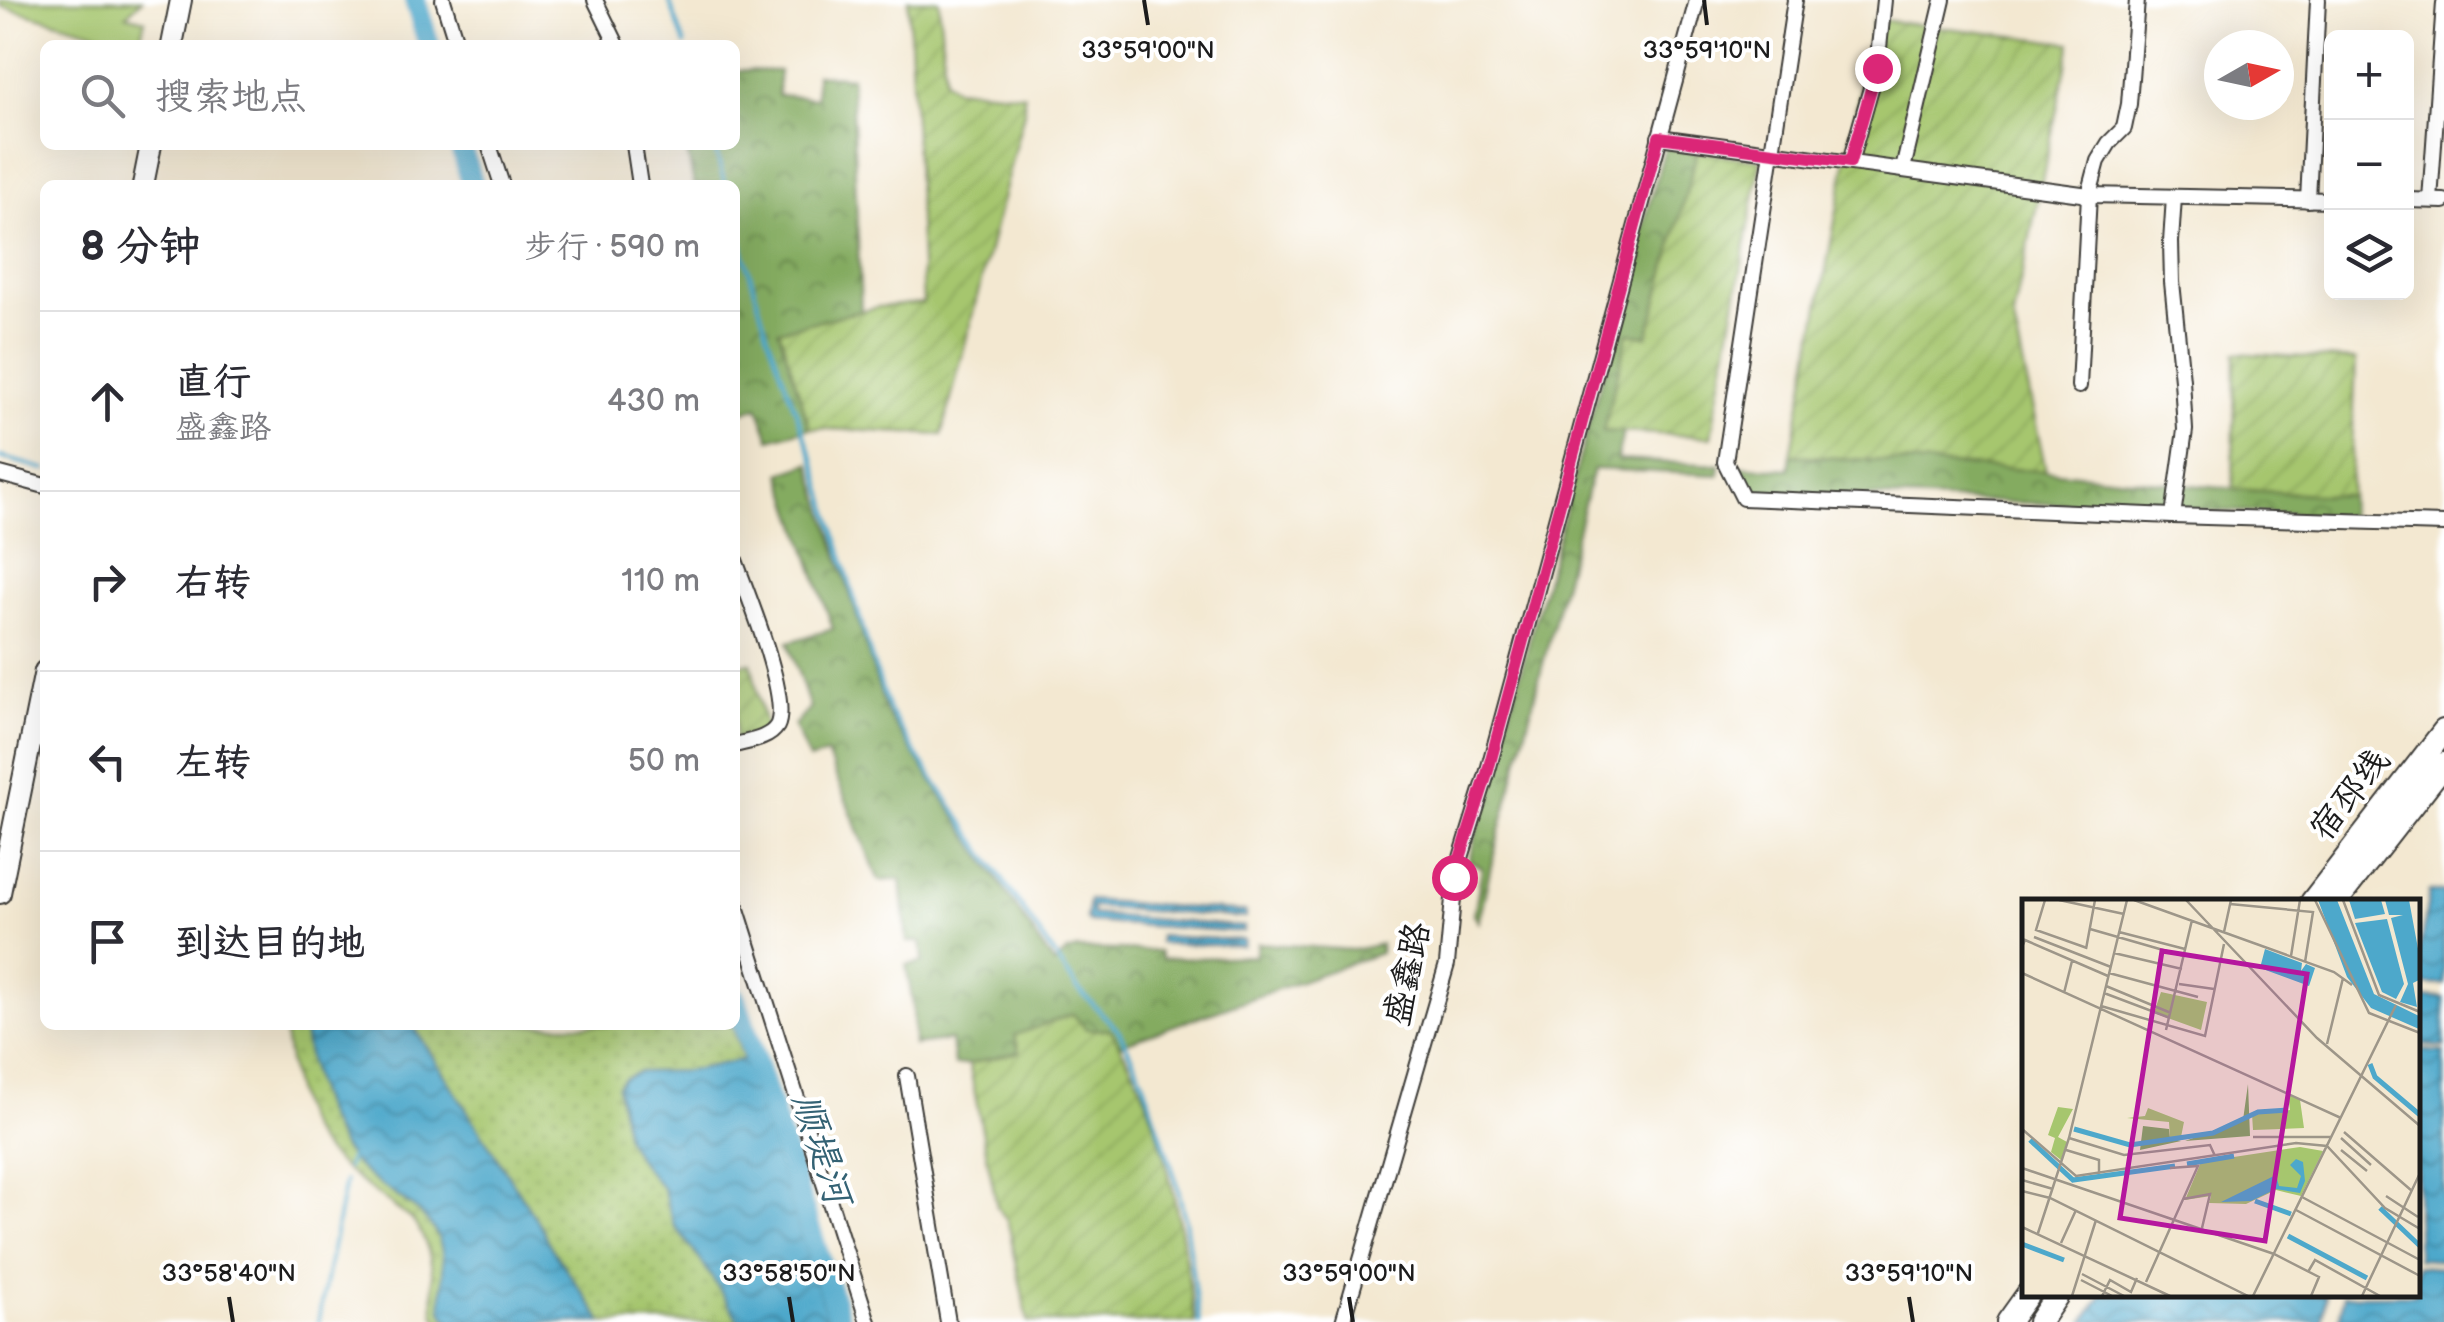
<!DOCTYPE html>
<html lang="zh">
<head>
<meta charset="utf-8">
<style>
  :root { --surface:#fff; --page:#f7f7f7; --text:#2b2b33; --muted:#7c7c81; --line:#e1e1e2 }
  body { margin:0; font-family:"Balsamiq Sans","LXGW WenKai TC",sans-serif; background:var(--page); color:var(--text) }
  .controls { position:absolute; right:30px; top:30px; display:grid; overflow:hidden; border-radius:15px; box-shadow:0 10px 40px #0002 }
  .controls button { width:90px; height:90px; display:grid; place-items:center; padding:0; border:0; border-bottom:2px solid var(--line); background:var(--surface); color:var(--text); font:50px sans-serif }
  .compass { position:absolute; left:2204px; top:30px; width:90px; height:90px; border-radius:50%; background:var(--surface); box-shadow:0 10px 40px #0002; rotate:81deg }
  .stop { position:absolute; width:30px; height:30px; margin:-22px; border:8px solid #db2777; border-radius:50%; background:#fff }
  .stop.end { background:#db2777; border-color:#fff; box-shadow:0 2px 10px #0008 }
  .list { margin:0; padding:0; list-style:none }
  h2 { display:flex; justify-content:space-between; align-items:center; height:130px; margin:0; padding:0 40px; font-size:42px }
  h2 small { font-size:32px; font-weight:400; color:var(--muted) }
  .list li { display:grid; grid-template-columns:65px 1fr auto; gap:30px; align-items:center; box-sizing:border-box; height:180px; padding:0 40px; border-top:2px solid var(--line) }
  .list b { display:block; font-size:38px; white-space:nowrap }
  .list p { margin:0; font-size:32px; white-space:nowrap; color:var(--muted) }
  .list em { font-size:32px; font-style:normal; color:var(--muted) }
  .icon { flex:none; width:55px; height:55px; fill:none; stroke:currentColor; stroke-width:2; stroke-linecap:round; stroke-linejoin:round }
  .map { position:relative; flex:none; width:2444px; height:1322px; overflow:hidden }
  .search { position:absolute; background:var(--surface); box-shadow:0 10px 40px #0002; left:40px; top:40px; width:700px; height:110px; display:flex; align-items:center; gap:25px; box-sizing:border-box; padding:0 35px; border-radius:15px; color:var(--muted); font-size:38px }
  .panel { position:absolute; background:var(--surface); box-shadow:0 10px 40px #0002; left:40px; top:180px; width:700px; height:850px; border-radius:15px }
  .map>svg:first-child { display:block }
</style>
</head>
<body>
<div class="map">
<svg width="2444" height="1322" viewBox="0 0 2444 1322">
  <defs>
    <pattern id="grass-dots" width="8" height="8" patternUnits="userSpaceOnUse" patternTransform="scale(2.5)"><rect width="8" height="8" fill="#a6c66e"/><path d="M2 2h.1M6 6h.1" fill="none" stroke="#8eaa5f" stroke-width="1.8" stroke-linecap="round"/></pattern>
    <pattern id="forest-crowns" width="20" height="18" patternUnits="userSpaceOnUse" patternTransform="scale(2.5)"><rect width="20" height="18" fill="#84ab61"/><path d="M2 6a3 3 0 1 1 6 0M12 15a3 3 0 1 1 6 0" fill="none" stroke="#6b8a4f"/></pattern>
    <pattern id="garden-furrows" width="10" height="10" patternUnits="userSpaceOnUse" patternTransform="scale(2.5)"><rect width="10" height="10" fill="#a6c66e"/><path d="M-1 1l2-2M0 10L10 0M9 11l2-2" fill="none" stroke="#8eaa5f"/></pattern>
    <pattern id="water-waves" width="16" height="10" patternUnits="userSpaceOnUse" patternTransform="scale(2.5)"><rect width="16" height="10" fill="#4da8cb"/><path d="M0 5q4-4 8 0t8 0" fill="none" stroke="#3f88a4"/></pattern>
  </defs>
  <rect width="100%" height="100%" fill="#fff"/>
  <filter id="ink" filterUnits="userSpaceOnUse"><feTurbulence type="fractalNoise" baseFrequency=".01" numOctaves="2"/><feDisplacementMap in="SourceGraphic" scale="20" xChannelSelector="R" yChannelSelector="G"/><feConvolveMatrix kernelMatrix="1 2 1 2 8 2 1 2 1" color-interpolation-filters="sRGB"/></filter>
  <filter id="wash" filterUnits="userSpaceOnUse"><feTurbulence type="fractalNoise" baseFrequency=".0048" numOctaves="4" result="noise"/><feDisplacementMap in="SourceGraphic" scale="40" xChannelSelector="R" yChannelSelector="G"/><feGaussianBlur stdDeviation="2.25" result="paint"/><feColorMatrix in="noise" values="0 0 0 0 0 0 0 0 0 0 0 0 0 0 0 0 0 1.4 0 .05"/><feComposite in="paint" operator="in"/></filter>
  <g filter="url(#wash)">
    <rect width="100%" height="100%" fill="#f3e8d1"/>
    <path fill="url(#grass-dots)" stroke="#617145" stroke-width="2.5" d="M284 1025H732L828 1322H440L434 1314C432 1277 436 1253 413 1221 384 1198 336 1168 315 1139 295 1111 288 1059 284 1025Z"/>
    <g fill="url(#forest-crowns)" stroke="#50643e" stroke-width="2.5">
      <path d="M735 70 779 71 778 95 816 98V74L851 77 861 311 779 331 810 428 770 439 758 407 735 414V185H694L686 145H735Z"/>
      <path d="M1665 147 1697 152 1648 337 1628 334 1604 431 1623 432 1617 460 1720 465 1719 475 1593 469 1490 870 1479 922 1474 914 1482 868 1469 860Z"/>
      <path d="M1791 455 2046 471 2233 489 2350 496 2349 516 1748 492 1732 466 1789 469Z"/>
      <path d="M810 463 886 712 1054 964 1067 952 1077 949 1159 951 1162 959 1255 956 1258 943 1353 950 1381 944 1380 953 1119 1045 1111 1031 972 1064 954 1065 951 1040 914 1045 913 1005 906 965 923 962 921 942H907L901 879 879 881 827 754 809 760 794 726 810 708 788 642 833 629 781 473Z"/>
    </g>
    <path fill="#a6c66e" stroke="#617145" stroke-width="2.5" d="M0 0H142L126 15 145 20 139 44 0 6Z"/>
    <g fill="url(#garden-furrows)" stroke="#617145" stroke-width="2.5">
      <path d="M908 0H939L945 80 954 88 1024 94V112L942 435 810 428 779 330 878 307 923 303Z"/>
      <path d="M1873 19 2071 43 2013 317 2046 471 1791 455Z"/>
      <path d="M1697 152 1761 160 1711 437 1603 431 1628 333 1648 336Z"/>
      <path d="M2235 353 2356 360 2350 496 2233 489Z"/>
      <path d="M751 663 765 726 763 731 735 740V665Z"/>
      <path d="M1073 1014 1086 1029 1111 1030C1121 1048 1133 1067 1141 1086 1172 1161 1183 1242 1195 1322H1028L1010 1232 1007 1220 997 1207 969 1064 1019 1052 1015 1035Z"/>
    </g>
    <g fill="url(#water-waves)" stroke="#346274" stroke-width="2.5">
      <path d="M2429 892H2444V985L2417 984V965Z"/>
      <path d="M1089 900 1245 912V918L1092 907V914L1244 927 1243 932 1089 922 1086 919Z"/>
      <path d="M1159 936 1244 940 1243 946 1159 943Z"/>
      <path d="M2416 997 2444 998V1047L2417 1045Z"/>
      <path d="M303 1025H413L543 1230 548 1243 603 1322H451C448 1319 443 1315 442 1310 441 1306 442 1299 442 1295 443 1275 446 1251 436 1233 420 1206 389 1193 365 1173 325 1139 310 1075 303 1025Z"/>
      <path d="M2417 1050 2444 1052V1261L2417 1259Z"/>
      <path d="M745 1059 829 1322H740L704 1265 674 1225 663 1189 638 1159 626 1137 617 1086 624 1078 639 1072 687 1071Z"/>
      <path d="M2417 1266 2444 1268V1322H2339L2343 1295 2416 1294Z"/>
      <path d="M2102 1295V1294L2326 1295 2322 1322H2084Z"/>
    </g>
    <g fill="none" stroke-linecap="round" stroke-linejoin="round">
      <g stroke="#4da8cb" stroke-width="4">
        <path d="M669 0 685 45"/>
        <path d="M714 145 725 185"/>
        <path d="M735 222 768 336 815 463 872 659 889 710 915 752 1077 988 1119 1031 1143 1080 1176 1180 1185 1219 1199 1322"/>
        <path d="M0 457 45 469"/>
        <path d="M347 1168 350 1158"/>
        <path d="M318 1322 345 1181"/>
        <path d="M1356 1322V1321"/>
      </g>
      <g stroke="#4da8cb" stroke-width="22">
        <path d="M415 0 429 45"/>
        <path d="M460 145 473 185"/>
        <path d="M735 997 840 1322"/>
      </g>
    </g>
  </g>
  <g filter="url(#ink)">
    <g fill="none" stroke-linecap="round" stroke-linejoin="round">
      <defs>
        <g id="street">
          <path d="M443 0 457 45"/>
          <path d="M595 0 617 45"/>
          <path d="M1795 0 1725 462 1743 498 2173 516 2444 524"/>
          <path d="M1659 137 2089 195 2332 200"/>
          <path d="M489 145 502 185"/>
          <path d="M634 145 640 185"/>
          <path d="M1850 162 1877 67 1884 0"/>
          <path d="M1903 169 1943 0"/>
          <path d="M2308 200 2318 0"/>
          <path d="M2406 200 2444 201"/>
          <path d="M2430 200 2444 3"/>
          <path d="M2079 386 2089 195 2098 161 2109 143 2124 128 2129 104 2137 0"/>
          <path d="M0 474 45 486"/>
          <path d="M2173 516 2185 430 2182 380 2172 282 2171 242 2174 197"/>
          <path d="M735 560C746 591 791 698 777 726 769 739 749 741 735 745"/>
          <path d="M735 903 868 1322"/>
          <path d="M907 1076 948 1322"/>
          <path d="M1343 1322 1447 964 1455 877 1487 774 1697 0"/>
        </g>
        <g id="secondary">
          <path d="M172 45 181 0"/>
          <path d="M143 185 151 145"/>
          <path d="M0 893 45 671"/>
        </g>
        <g id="primary">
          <path d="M2312 902 2444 731"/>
          <path d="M2336 902 2444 764"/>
          <path d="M2008 1322 2028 1294"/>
          <path d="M2039 1322 2058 1294"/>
        </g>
      </defs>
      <use href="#street" stroke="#3c3b37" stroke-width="18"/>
      <use href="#secondary" stroke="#3c3b37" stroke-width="24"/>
      <use href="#primary" stroke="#3c3b37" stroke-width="26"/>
      <use href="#street" stroke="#fff" stroke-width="14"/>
      <use href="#secondary" stroke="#fff" stroke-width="20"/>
      <use href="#primary" stroke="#fff" stroke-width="22"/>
    </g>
  </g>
  <g fill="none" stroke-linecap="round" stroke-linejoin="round" filter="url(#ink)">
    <path stroke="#db2777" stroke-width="12" d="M1454 877 1487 774 1659 137 1850 162 1877 68"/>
  </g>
  <path fill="none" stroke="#1c1c1c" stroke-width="4" d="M1144 0 1148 25M1704 0 1707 25M229 1297 233 1322M789 1297 793 1322M1349 1297 1353 1322M1909 1297 1913 1322"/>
  <g text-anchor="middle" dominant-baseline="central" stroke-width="8" stroke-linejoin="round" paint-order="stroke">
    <g font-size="35" fill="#1c1c1c" stroke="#fff">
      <text transform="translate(2350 795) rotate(-52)">宿邳线</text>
      <text transform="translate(1408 974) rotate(-78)">盛鑫路</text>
    </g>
    <g font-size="38" font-style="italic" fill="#346274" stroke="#fff">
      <text transform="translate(821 1149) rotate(72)">顺堤河</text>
    </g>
  </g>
  <g transform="translate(2022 899)">
    <rect width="398" height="398" fill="#f3e8d1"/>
    <path d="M278 248 301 252 279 297 254 291 224 305 187 304 189 297 163 301 179 263Z" fill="#a6c66e"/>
    <path d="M226 185 228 237 163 242 221 221ZM121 227 147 230 148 239 159 242 118 251Z" fill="#84ab61"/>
    <path d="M139 93 185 103 179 131 132 114ZM266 195 278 201 282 229 231 231 230 215 268 211ZM36 208 51 210 36 238 45 243 39 261 29 253 33 239 26 236ZM126 209 162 223 159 238 148 239 147 223 105 219 123 217Z" fill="#a6c66e"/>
    <path d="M296 1H315L352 95 397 117V130L349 109 325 78ZM359 1 363 15 333 20 327 1ZM363 1H387L397 55V81L391 84 395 108 378 103 386 85 369 19 381 16H367ZM365 20 382 85 374 100 360 93 333 24ZM243 50 280 64 279 72 284 65 293 69 287 87 238 69ZM274 260 281 263 283 282 278 294 254 290 229 302 199 303 254 276 257 287 275 289 279 277 268 266Z" fill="#4da8cb"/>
    <path fill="none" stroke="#4da8cb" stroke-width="5" d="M348 165 353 178 398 216M52 230 108 246 191 234 236 213 266 211M8 241 51 281 153 267M165 265 212 257M233 302 269 315M358 309 398 347M266 337 345 379M0 345 42 361"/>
    <path fill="none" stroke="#9d9689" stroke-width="2.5" d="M23 1 14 31 65 49M37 1 102 15M112 1 312 73 330 86M164 1 295 139 398 227M293 1 347 114 398 134M321 1 357 96 398 113M208 5 291 13 283 63M68 30 162 57M97 33 163 50M202 33 209 1M12 38 89 68M0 48 3 41 86 77M64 50 73 1M92 54 160 70M269 57 278 1M0 74 319 219M87 74 176 98M157 85 192 90M84 87 149 114M42 94 50 62M82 94 148 119M79 107 183 137 202 45M144 131 170 21M305 145 321 79M0 230 54 277 274 244 305 247 363 309 398 330M322 233 390 292M231 238H309M47 239 102 256 188 246 193 257M319 239 349 266M44 251 77 261V275M319 251 345 272M0 269 252 355 297 378 289 397M0 281 31 290M0 292 28 299 226 397M364 297 396 318M280 298 398 361M161 300 188 295 180 329M274 311 398 377M0 328 148 397M16 334 47 239 105 1M39 344 54 311M286 373 293 361 358 397M60 375 102 397M59 381 90 397M124 383 176 267 148 269M50 397 74 321M80 397 88 381 109 393 115 379M231 397 374 106M340 397 398 274"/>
    <path fill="#b5179e" fill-opacity="0.15" stroke="#b5179e" stroke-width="5" d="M140 52 285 75 243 342 98 319Z"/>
    <rect width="398" height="398" fill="none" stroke="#1c1c1c" stroke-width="5"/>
  </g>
  <g font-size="25" text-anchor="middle" fill="#1c1c1c" stroke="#fff" stroke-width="8" stroke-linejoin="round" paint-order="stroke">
    <text x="1148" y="58">33°59'00"N</text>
    <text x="1707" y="58">33°59'10"N</text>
    <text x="229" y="1281">33°58'40"N</text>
    <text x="789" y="1281">33°58'50"N</text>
    <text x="1349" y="1281">33°59'00"N</text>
    <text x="1909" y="1281">33°59'10"N</text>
  </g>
</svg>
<div class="controls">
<button>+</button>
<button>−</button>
<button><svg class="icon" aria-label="layers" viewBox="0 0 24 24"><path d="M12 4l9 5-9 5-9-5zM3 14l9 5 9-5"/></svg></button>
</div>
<svg class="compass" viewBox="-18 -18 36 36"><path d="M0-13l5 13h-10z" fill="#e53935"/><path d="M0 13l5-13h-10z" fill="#7c7c81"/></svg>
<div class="stop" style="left:1454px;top:877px"></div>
<div class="stop end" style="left:1877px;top:68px"></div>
<div class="search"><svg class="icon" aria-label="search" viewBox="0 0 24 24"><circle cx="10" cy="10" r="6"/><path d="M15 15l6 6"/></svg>搜索地点</div>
<section class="panel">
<h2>8 分钟<small>步行 · 590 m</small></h2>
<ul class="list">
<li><svg class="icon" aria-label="ahead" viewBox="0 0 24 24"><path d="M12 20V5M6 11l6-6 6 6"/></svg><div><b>直行</b><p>盛鑫路</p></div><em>430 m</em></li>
<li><svg class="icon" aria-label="right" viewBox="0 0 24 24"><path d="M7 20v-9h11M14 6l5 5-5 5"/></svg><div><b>右转</b></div><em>110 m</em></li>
<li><svg class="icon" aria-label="left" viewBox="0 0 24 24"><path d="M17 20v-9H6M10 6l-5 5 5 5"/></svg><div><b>左转</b></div><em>50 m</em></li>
<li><svg class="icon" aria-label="arrive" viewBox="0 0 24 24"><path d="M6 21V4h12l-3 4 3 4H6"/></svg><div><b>到达目的地</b></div></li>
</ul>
</section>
</div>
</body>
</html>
